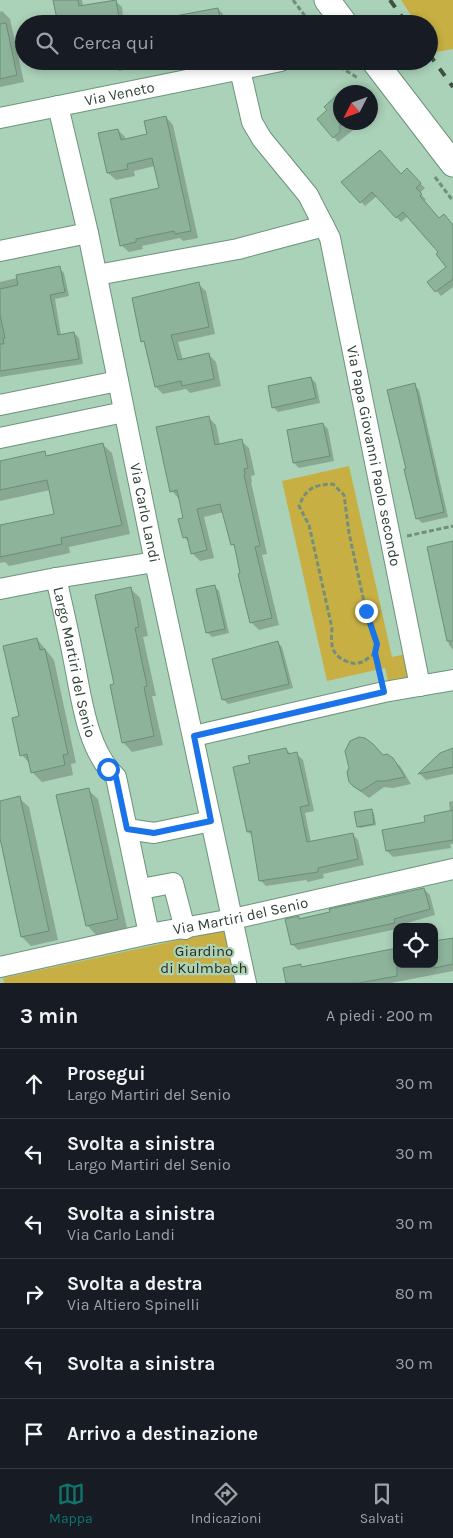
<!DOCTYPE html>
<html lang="it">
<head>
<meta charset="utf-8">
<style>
  :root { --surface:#171b24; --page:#20242c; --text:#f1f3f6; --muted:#9ea1a6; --line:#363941; --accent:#0f766e }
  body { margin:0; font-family:Karla,sans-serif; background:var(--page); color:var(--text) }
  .controls { position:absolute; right:15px; bottom:15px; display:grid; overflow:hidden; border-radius:10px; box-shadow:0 2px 8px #0003 }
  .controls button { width:45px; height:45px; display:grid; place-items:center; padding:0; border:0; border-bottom:1px solid var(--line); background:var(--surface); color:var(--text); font:25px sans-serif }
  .compass { position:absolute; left:333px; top:85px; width:45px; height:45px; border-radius:50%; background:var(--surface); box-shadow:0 2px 8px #0003; rotate:228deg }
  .stop { position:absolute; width:15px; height:15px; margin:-11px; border:4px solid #1a73e8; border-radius:50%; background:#fff }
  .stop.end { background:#1a73e8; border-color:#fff; box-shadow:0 1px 5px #0008 }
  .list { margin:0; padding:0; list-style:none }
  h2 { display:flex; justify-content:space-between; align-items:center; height:65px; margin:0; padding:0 20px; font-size:21px }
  h2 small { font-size:16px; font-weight:400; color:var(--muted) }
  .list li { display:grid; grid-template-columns:32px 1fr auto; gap:15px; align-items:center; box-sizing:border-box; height:70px; padding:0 20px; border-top:1px solid var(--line) }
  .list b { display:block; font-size:19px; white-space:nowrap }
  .list p { margin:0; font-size:16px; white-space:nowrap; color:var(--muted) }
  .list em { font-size:16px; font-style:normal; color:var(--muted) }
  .icon { flex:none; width:28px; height:28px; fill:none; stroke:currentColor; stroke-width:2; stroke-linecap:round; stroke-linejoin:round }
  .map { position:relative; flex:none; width:453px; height:983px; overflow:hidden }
  .search { position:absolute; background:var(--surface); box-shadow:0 2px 8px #0003; left:15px; right:15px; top:15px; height:55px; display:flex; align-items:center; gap:12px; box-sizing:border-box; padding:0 18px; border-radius:28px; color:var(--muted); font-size:19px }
  .sheet { height:485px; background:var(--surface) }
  nav { display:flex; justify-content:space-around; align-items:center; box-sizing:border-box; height:70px; border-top:1px solid var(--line); background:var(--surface); font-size:14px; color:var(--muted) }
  nav a { display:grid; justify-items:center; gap:2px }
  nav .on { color:var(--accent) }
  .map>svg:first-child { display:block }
</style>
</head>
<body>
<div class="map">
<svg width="453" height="983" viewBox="0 0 453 983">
  <rect width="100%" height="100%" fill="#aad2b8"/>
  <g fill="#c7af44">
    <path d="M401 0H453V49L437 52 429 41V24H417Z"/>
    <path d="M349 466 392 657 406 654 410 676 388 681 385 668 327 681 282 481Z"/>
    <path d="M225 930 234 983H4L3 978Z"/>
  </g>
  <g fill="#0003">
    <path d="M54 0H82L83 6 115 1 122 7 124 24H59Z"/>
    <path d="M218 9 223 14 225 24H193Z"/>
    <path d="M2 11 10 19 24 82 0 87V12Z"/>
    <path d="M112 61H131L132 68 119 71 113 64Z"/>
    <path d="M155 61H190V62L160 70 155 65Z"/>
    <path d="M335 99 340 105V122H355L353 125 356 128 338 142 334 137 329 111Z"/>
    <path d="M166 117 173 125 198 238 183 241 180 238 142 246 143 249 129 252 121 245 160 189 155 166 134 171 135 176 116 180 108 173 118 130 125 137 126 140 148 135Z"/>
    <path d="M407 170 425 188 420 193 426 200 424 201 453 238V287L441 296 429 282 448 268 440 252 408 216 401 222 377 196 365 206 343 182 401 175Z"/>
    <path d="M59 268 64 273 69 296 55 299 61 335 74 333 79 338 83 364 0 377V282Z"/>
    <path d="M198 284 206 291 215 334 178 342 183 360 208 354 216 362 221 386 190 393 186 389 163 394 156 387 146 345 143 341Z"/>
    <path d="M311 378 316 383 320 403 278 412 273 407Z"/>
    <path d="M414 385 419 390 448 517 422 523 417 518 407 470Z"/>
    <path d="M208 417 216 425 220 445 241 441 249 448 255 475 251 476 252 482H251L267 554 262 555 279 625 259 630 251 622 236 548 232 544 224 512 204 517 214 558 200 561 192 553 190 543 184 537V519L179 499 172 491Z"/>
    <path d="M323 424 328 429 334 461 299 468 294 463 288 431Z"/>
    <path d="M102 444 112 453 130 534 69 547 70 553 9 566 5 562 0 563V526L55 515 50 490 0 501V463L44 453 48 457Z"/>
    <path d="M453 543V650L449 645 429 547Z"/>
    <path d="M214 586 219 591 229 633 212 637 207 632Z"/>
    <path d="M130 588 140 598 148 636 143 637 156 696H152L163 745 132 752 123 742 115 685Z"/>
    <path d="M37 639 54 660 76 763 71 764 73 775 42 782 32 772 30 764 22 755 21 717Z"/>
    <path d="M277 642 282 647 293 688 228 704 223 699Z"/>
    <path d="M286 749 292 755 297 754 303 760 314 811 305 813 311 842 352 834 358 840 364 865 323 874 324 878 308 882 306 880 266 886 260 880 253 836 248 832 251 764Z"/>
    <path d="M453 751V774L426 780 420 774 441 754Z"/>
    <path d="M383 757 392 759 400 766 411 784 393 788 384 787 369 798 357 789 350 768Z"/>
    <path d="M88 790 98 799 127 928 96 935 87 925Z"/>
    <path d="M19 798 29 807 58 940 31 946 22 937 0 832V802Z"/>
    <path d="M453 801V844H450L451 848 393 857 387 851 426 823 450 812 449 802Z"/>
    <path d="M371 810 374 813 376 825 360 828 358 826Z"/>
    <path d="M424 889 430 895 435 915 400 925V927H397V929L298 950 292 944 298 918 300 920Z"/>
    <path d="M453 939V971L391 983H288L285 969 300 966 303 968 434 964Z"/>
  </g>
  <g fill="#8db49b" stroke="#698f77">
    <path d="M53 0H78L79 6 116 0 120 24H96L95 17 58 24Z"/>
    <path d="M218 8 221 24H170V17Z"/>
    <path d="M6 23 17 75 0 79V24Z"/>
    <path d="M340 92V132L333 138 317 119 327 110 324 107Z"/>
    <path d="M166 116 191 231 175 234 174 231 136 239V242L120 246 110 199 159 188 152 158 127 164 128 169 107 173 98 133 118 129 121 140 147 134 144 121Z"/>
    <path d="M380 150 401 174 407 168 421 183 416 188 422 194 420 196 439 218 444 214 453 225V279L435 292 427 282 446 267 436 254 438 252 403 212 396 218 372 192 360 203 341 182Z"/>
    <path d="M60 266 65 292 50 295 58 335 74 332 79 359 0 371V344H4L3 338H5L0 315V289L18 285 16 275Z"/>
    <path d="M199 282 209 327 171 335 178 360 209 353 214 379 182 386 181 381 155 387 144 341 141 342 132 298Z"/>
    <path d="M311 377 316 398 272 408 268 386Z"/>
    <path d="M415 383 444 512 416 519 404 469H406L387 390Z"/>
    <path d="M209 416 215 445 242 439 248 468 244 469 245 474 244 475 260 546 255 547 272 618 250 623 238 574 240 573 234 544 231 545 220 504 197 509 207 550 191 554 187 537 183 538 178 519 183 518 177 490 170 492 156 427Z"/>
    <path d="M323 423 330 456 293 463 287 430Z"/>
    <path d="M103 443 122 525 61 538 62 544 0 557V525L54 514 47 480 0 490V461L45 451 46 456Z"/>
    <path d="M453 541V641H447L427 547Z"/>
    <path d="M215 585 225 629 206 633 196 589Z"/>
    <path d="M131 587 139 627 135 628 147 686 144 687 154 736 122 743 110 685 114 684 95 595Z"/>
    <path d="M37 638 40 650 45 649 68 754 63 755 65 765 31 773 27 754 20 756 12 718 19 716 3 646Z"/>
    <path d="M278 641 289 684 222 700 212 659Z"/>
    <path d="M359 737 365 738 373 744 383 755 387 754 393 758 405 777 385 781H377L361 791 353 786 349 782 347 772 349 768 345 751 350 741Z"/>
    <path d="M286 748 288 754 297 752 309 805 300 807 307 842 353 833 358 859 318 868V872L259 881 251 831 247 832 233 767 250 763 248 756Z"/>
    <path d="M453 748V767L418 774 440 753Z"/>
    <path d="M89 788 118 919 86 926 56 795Z"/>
    <path d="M20 796 49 931 21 937 0 838V801Z"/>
    <path d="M372 809 374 824 357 827 354 812Z"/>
    <path d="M453 810V840L386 851 382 830 425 822 424 816Z"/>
    <path d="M424 888 430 909 394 919 395 923 291 945 285 919 299 916V919L330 912 329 909Z"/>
    <path d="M453 938V964L434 968V941Z"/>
    <path d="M397 948V976L359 983H286L283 968 301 964V967Z"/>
  </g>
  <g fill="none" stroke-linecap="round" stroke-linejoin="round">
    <defs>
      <g id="minor">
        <path id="s1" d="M240 70 252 122 262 139 308 195 330 238 420 686"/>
        <path id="s2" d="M58 106 88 233 155 562 246 983"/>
        <path id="s3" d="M0 118 281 61"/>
        <path d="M0 251 88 233"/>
        <path d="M97 275 238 249 324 226"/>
        <path d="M0 405 118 381"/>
        <path d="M0 438 124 412"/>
        <path id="s4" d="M56 578C62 604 68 630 73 656 81 694 86 749 116 777L149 934"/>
        <path d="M0 589 56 578 155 562"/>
        <path d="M194 736 384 692 453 680"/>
        <path d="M127 829 154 833 211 821"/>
        <path d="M141 889 173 883 185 929"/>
        <path id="s5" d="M0 967 149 934 233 919 453 869"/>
      </g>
      <g id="tertiary">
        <path d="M327 0 345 24"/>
        <path d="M374 61 453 164"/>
      </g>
    </defs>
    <use href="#minor" stroke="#6d937b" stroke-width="22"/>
    <use href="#tertiary" stroke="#6d937b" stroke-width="27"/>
    <g stroke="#728f7c" stroke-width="3" stroke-dasharray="5 2.5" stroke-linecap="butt">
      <path d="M293 0 311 24"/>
      <path d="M297 68 330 61 358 78"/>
      <path d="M435 177 453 201"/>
      <path d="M407 536 453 526"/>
      <path d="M375 653C371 656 366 660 362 662 356 664 352 664 346 661 330 654 331 644 332 628L309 525 299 506C306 488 314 485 333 484L344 495 349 533 366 611 377 644 375 653 380 674"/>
    </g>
    <use href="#minor" stroke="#fff" stroke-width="20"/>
    <use href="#tertiary" stroke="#fff" stroke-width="25"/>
    <g stroke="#3e5145" stroke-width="4" stroke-dasharray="9 9" stroke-linecap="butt">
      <path d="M390 0 407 24"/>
      <path d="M429 54 453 87"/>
    </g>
  </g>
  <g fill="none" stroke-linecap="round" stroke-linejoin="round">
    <path stroke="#1a73e8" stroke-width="6" d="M108 769 116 777 127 829 154 833 211 821 194 736 384 692 375 653 377 644 366 611"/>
  </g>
  <g text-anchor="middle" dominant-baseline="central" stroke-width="4.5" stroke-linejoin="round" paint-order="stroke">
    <g font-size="15" fill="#304036" stroke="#aad2b8">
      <text stroke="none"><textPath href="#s3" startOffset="122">Via Veneto</textPath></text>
      <text stroke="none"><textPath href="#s1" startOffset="416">Via Papa Giovanni Paolo secondo</textPath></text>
      <text stroke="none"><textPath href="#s2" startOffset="416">Via Carlo Landi</textPath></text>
      <text stroke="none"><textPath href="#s4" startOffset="86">Largo Martiri del Senio</textPath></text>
      <text stroke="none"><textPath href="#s5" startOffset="246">Via Martiri del Senio</textPath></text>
    </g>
    <g font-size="15" fill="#2f2a17" stroke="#aad2b8">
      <text x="204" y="951">Giardino<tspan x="204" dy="17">di Kulmbach</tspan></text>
    </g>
  </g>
</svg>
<div class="controls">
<button><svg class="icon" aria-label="locate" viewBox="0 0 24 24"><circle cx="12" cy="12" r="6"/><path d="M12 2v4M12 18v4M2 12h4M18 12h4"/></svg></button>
</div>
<svg class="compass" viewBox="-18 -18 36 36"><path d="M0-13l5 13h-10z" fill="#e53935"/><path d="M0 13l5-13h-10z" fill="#9ea1a6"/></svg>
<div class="stop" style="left:108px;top:769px"></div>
<div class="stop end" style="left:366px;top:611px"></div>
<div class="search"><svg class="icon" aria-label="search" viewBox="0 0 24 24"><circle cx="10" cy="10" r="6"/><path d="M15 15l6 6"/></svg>Cerca qui</div>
</div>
<section class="sheet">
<h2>3 min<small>A piedi · 200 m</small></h2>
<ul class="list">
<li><svg class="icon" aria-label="ahead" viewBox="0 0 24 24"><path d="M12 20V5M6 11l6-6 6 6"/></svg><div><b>Prosegui</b><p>Largo Martiri del Senio</p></div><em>30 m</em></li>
<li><svg class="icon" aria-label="left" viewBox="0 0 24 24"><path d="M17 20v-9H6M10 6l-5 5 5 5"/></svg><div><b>Svolta a sinistra</b><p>Largo Martiri del Senio</p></div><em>30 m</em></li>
<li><svg class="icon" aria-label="left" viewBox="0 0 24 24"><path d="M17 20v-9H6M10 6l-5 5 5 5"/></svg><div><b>Svolta a sinistra</b><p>Via Carlo Landi</p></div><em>30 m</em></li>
<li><svg class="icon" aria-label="right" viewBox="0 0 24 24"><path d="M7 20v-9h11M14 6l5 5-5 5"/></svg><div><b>Svolta a destra</b><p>Via Altiero Spinelli</p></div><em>80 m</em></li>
<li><svg class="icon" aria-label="left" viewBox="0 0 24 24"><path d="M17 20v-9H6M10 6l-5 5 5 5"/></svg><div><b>Svolta a sinistra</b></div><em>30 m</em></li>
<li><svg class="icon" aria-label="arrive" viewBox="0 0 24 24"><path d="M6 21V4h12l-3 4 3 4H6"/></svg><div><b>Arrivo a destinazione</b></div></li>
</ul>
</section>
<nav>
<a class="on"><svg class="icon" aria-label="map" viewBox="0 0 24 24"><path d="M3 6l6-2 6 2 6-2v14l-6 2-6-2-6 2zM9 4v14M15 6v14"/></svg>Mappa</a>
<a><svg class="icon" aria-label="directions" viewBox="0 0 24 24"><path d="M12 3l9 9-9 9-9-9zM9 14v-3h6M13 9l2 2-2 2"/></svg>Indicazioni</a>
<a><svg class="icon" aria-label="saved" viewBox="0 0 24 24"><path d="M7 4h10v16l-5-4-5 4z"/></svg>Salvati</a>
</nav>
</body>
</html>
